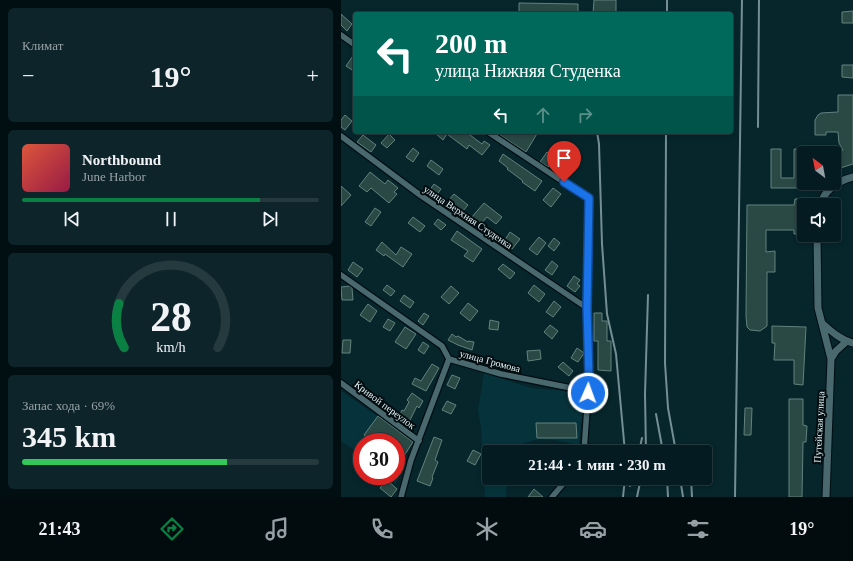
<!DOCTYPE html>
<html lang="ru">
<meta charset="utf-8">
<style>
:root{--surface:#041c21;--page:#0d252a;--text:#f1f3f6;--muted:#97a1a5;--line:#253a3f;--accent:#0b8043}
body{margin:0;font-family:"Times New Roman",serif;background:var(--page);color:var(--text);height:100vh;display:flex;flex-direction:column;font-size:15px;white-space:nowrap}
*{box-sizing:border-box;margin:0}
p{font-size:13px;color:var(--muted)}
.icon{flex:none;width:22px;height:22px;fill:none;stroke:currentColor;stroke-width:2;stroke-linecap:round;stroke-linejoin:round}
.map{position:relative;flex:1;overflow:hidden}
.panel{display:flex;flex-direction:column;gap:8px;padding:8px;background:#020f12;width:341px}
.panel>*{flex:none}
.top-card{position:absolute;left:12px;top:12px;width:380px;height:122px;border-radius:4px;box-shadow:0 2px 6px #0003,0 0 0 1px var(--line);background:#00695c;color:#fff;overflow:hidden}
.needle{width:26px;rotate:328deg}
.controls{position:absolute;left:456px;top:146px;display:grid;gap:8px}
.controls a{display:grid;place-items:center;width:44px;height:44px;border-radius:4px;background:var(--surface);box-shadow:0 2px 6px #0003,0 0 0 1px var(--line);font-size:20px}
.speed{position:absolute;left:12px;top:433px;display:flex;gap:8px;font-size:20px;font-weight:700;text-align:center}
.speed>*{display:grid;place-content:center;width:52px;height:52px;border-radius:50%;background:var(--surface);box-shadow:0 2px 6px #0003,0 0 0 1px var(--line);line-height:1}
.speed .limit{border:6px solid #d22;background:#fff;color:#111}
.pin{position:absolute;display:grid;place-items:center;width:34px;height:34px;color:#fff;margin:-41px -17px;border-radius:50% 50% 50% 0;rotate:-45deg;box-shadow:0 0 4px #0007}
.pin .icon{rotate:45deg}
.me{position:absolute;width:44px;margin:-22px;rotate:2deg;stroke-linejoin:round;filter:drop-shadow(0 0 3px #0008)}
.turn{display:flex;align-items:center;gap:14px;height:84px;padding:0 16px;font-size:18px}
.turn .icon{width:52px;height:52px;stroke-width:2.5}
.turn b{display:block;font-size:28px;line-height:34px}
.lanes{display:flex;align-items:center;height:38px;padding:0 16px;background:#0003;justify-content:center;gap:20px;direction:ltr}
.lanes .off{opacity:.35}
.big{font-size:30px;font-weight:800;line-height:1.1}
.panel .widget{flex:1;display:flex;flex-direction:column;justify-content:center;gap:6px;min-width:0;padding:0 14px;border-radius:6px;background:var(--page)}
.panel .dial{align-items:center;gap:0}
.dial svg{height:104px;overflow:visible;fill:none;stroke:var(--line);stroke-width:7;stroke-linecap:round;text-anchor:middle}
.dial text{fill:var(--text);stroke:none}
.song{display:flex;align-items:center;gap:12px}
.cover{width:48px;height:48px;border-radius:6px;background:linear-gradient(135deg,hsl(10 70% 55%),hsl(340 70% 35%))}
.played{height:4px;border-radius:2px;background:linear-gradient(90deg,var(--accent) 80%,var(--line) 80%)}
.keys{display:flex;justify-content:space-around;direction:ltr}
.heat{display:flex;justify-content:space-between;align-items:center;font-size:22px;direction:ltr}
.charge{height:6px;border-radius:3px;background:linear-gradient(90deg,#34c759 69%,var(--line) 0)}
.trip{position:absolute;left:141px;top:445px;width:230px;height:40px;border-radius:4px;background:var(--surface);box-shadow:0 2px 6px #0003,0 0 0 1px var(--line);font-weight:800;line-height:40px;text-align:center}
.tab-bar{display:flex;height:64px;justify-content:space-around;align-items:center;background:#020b0d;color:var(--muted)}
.tab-bar .icon{width:28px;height:28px}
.tab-bar .active{color:var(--accent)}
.tab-bar b{font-size:18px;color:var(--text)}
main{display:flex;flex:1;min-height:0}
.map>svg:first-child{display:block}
</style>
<main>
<section class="panel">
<div class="widget"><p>Климат</p>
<div class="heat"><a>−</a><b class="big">19°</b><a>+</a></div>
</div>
<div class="widget">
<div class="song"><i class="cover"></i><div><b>Northbound</b><p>June Harbor</p></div></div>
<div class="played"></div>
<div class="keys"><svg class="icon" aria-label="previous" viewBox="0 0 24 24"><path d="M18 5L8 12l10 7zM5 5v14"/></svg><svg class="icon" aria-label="pause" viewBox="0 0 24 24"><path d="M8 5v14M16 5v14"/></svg><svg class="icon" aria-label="next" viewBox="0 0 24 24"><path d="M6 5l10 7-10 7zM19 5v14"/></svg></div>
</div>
<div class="widget dial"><svg viewBox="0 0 100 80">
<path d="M14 69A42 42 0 1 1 86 69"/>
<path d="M14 69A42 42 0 0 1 10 35" stroke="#0b8043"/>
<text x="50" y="56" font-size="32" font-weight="700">28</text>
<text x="50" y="72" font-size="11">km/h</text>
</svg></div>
<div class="widget"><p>Запас хода · 69%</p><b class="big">345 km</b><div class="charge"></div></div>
</section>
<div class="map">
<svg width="512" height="497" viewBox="0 0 512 497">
<rect width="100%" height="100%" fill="#06262c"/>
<path fill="#06333b" d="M 143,373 L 190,388 L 224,391 L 233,393 L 239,400 L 242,409 L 238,445 L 214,440 L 197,439 L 181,444 L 172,452 L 148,452 L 148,478 L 166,478 L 165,497 L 144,497 L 140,428 L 137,410 Z
M 0,391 L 73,441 L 62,458 L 64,462 L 55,484 L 47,476 L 55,476 L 55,442 L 21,442 L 21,455 L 0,441 Z"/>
<path fill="#2a4945" stroke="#62827e" d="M 253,0 L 275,0 L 275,14 L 252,14 Z
M 178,3 L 237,4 L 237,14 L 178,14 Z
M 512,11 L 512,23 L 501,23 L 501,12 Z
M 0,14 L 11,24 L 6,31 L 0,25 Z
M 14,53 L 14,66 L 11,70 L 5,66 Z
M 501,65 L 512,65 L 512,78 L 501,77 Z
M 497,95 L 512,95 L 512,164 L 493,170 L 493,153 L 502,150 L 498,143 L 497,132 L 485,132 L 485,135 L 474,135 L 474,120 L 477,115 L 480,113 L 497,112 Z
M 4,115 L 11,121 L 4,130 L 0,127 L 0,120 Z
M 93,132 L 125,132 L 141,144 L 143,141 L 149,145 L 141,155 L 128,145 L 126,149 L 106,134 L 102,140 Z
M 161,132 L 184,132 L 188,134 L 189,132 L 197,132 L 185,152 L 159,135 Z
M 48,134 L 54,140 L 46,148 L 40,143 Z
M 22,135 L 35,145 L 30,152 L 16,142 Z
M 72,148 L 78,153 L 72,162 L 65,157 Z
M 430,149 L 440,149 L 440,178 L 453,178 L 453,149 L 463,149 L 463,188 L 430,188 Z
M 206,152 L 214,158 L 207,167 L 199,162 Z
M 162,154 L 201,181 L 194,191 L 181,182 L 182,181 L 166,169 L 167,168 L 158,161 Z
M 90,160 L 102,169 L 98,175 L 86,166 Z
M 29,172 L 44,184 L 47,180 L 57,188 L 53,192 L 56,194 L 48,203 L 30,188 L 26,192 L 18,186 Z
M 93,184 L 100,189 L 95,196 L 88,191 Z
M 0,186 L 10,195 L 0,206 Z
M 212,188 L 220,194 L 210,207 L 202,200 Z
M 113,194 L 127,205 L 121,212 L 107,201 Z
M 454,199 L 463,199 L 463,234 L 453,234 L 453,230 L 425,230 L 425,252 L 434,251 L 434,272 L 426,272 L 426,326 L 419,331 L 409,330 L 406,327 L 405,316 L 406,205 L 453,205 Z
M 143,203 L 161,217 L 155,224 L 146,217 L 139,225 L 130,218 Z
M 34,208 L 40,212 L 30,226 L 24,222 Z
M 72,217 L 84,226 L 79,232 L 67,223 Z
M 97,219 L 105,225 L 100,230 L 93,224 Z
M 116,231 L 141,249 L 132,262 L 123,256 L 127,251 L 110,240 Z
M 169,232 L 179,239 L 171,249 L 162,243 Z
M 198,237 L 205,243 L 196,255 L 188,249 Z
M 213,238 L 219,243 L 213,251 L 207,246 Z
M 41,242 L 55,255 L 60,247 L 71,254 L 62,267 L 44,254 L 43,256 L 35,250 Z
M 211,261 L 217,266 L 211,275 L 204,270 Z
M 12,262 L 22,269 L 16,277 L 7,270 Z
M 162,264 L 174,273 L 169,279 L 157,269 Z
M 233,276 L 239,280 L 236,284 L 239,286 L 234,292 L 226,286 Z
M 46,285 L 54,291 L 50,296 L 42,290 Z
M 193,285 L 204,294 L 198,302 L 187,293 Z
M 9,286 L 11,288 L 12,300 L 1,300 L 0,287 Z
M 110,286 L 118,293 L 108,304 L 100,297 Z
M 63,295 L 73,302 L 69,308 L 59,301 Z
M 213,301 L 220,307 L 212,317 L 205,312 Z
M 127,303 L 137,311 L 129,321 L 119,313 Z
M 27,304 L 36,311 L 29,322 L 19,315 Z
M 83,313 L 88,316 L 82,325 L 77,321 Z
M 253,313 L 261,313 L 261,321 L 266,321 L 266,341 L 270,341 L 270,371 L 257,370 L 257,341 L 253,341 Z
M 47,319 L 54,323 L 49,331 L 42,327 Z
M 149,320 L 158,322 L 157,330 L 148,329 Z
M 209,325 L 217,331 L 211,339 L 203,332 Z
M 431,326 L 465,327 L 462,385 L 453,384 L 453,360 L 433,360 L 434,343 L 431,343 Z
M 64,327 L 75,334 L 65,349 L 54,342 Z
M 111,334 L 115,337 L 117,336 L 127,342 L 127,341 L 133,342 L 131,350 L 117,345 L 107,340 Z
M 2,340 L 10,340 L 9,353 L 1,353 Z
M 82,342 L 88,346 L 83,354 L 77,350 Z
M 236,348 L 243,353 L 237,362 L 230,358 Z
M 199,350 L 200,359 L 187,361 L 186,351 Z
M 222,362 L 232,371 L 228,376 L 217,367 Z
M 91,364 L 98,368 L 85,391 L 71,384 L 74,378 L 80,381 Z
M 111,375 L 119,378 L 114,389 L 106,385 Z
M 71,393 L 82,401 L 78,408 L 76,406 L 68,422 L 58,416 L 61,410 L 63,411 L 68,402 L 66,400 Z
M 448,399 L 462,399 L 462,425 L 466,426 L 465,442 L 462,442 L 461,497 L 448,497 Z
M 106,401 L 115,405 L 110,414 L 101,410 Z
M 404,408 L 411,408 L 410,435 L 403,435 Z
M 37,416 L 72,442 L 59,462 L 55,459 L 55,442 L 32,442 L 23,435 Z
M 195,423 L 235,423 L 236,438 L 196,438 Z
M 93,437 L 101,440 L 94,460 L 97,462 L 91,477 L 92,478 L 89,486 L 76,481 Z
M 132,450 L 140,454 L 134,465 L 126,461 Z
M 46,480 L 56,489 L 50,497 L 39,488 Z
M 193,489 L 202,497 L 187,497 Z"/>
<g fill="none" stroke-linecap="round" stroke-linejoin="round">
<g stroke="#000e13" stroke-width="8">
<path id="minor" d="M 0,35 L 14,45
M 147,132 L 248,199 L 246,308 L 248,379 L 243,452
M 0,136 L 79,195 L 246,308
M 0,275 L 101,346 L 108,359 L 160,374 L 230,388 L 248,379
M 0,383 L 78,441
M 60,497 L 70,460 L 108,359
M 211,497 L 227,478"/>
</g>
<g stroke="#000e13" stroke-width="9">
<path id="tertiary" d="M 479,205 C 484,189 497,181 512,177
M 476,235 L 477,308 L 490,359 L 485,497
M 482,324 C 491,332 500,340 512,343
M 490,359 L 495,351 L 506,341"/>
</g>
<use href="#minor" stroke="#49696f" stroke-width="5.5"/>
<use href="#tertiary" stroke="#49696f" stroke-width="7"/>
<path stroke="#758e93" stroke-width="2" d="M 326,14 L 326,0
M 417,127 L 418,0
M 256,132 L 258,144 L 261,244 L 266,314 L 275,354 L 284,452
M 325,132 L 324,363 L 327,408 L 335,452
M 315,414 L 322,452
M 298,452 L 301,438
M 305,452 L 304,394 L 307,295
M 326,478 L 327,497
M 339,478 L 342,497
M 350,478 L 351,497
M 289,486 L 291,478
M 282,497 L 284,478
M 296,497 L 300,478
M 394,497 L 401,0"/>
</g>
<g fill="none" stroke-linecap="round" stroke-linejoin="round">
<g stroke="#114b97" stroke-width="10">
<path id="route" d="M 223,182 L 248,198 L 246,308 L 248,379 L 247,393"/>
</g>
<use href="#route" stroke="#1a73e8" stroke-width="7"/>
</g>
<g text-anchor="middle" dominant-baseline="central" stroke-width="4" stroke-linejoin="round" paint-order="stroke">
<g font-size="10" fill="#e3f4f8" stroke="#030d10">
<text transform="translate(127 217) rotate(34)">улица Верхняя Cтуденка</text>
<text transform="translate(149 361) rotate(15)">улица Громова</text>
<text transform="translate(44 405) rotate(37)">Кривой переулок</text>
<text transform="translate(478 427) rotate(-87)">Путейская улица</text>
</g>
</g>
</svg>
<div class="controls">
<a><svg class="needle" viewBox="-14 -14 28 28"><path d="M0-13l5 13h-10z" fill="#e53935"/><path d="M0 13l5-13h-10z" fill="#97a1a5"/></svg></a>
<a><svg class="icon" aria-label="sound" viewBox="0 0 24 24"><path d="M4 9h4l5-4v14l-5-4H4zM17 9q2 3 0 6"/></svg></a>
</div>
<div class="speed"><div class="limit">30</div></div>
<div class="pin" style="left:223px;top:182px;background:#d93025"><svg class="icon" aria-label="arrive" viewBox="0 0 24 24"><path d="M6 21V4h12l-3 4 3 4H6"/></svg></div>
<svg class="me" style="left:247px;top:393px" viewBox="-20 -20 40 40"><circle r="17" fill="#1a73e8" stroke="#fff" stroke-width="3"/><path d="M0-11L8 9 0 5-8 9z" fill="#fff"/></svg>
<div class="trip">21:44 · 1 мин · 230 m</div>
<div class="top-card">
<div class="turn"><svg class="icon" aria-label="left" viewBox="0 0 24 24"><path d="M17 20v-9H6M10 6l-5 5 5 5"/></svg><div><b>200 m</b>улица Нижняя Cтуденкa</div></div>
<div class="lanes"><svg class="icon" aria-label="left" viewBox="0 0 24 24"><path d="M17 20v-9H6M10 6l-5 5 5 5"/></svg><svg class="icon off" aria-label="ahead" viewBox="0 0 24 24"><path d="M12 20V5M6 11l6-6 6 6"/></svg><svg class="icon off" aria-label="right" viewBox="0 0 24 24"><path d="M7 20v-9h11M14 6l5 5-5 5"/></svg></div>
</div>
</div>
</main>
<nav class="tab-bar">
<b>21:43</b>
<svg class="icon active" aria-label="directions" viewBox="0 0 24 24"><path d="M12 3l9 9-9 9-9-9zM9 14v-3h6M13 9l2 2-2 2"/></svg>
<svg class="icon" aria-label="music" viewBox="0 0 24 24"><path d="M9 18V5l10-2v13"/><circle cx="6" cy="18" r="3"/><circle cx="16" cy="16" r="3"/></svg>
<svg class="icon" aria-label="phone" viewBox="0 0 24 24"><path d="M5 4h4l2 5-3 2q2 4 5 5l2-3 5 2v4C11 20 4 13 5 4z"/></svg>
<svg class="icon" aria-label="climate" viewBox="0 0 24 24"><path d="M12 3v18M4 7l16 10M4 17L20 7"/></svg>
<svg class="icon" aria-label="car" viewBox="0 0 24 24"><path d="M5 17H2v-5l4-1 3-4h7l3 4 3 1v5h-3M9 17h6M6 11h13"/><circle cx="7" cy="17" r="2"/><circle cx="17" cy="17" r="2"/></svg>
<svg class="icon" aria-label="filters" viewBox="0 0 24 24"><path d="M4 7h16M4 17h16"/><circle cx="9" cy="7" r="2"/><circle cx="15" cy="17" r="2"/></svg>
<b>19°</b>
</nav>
